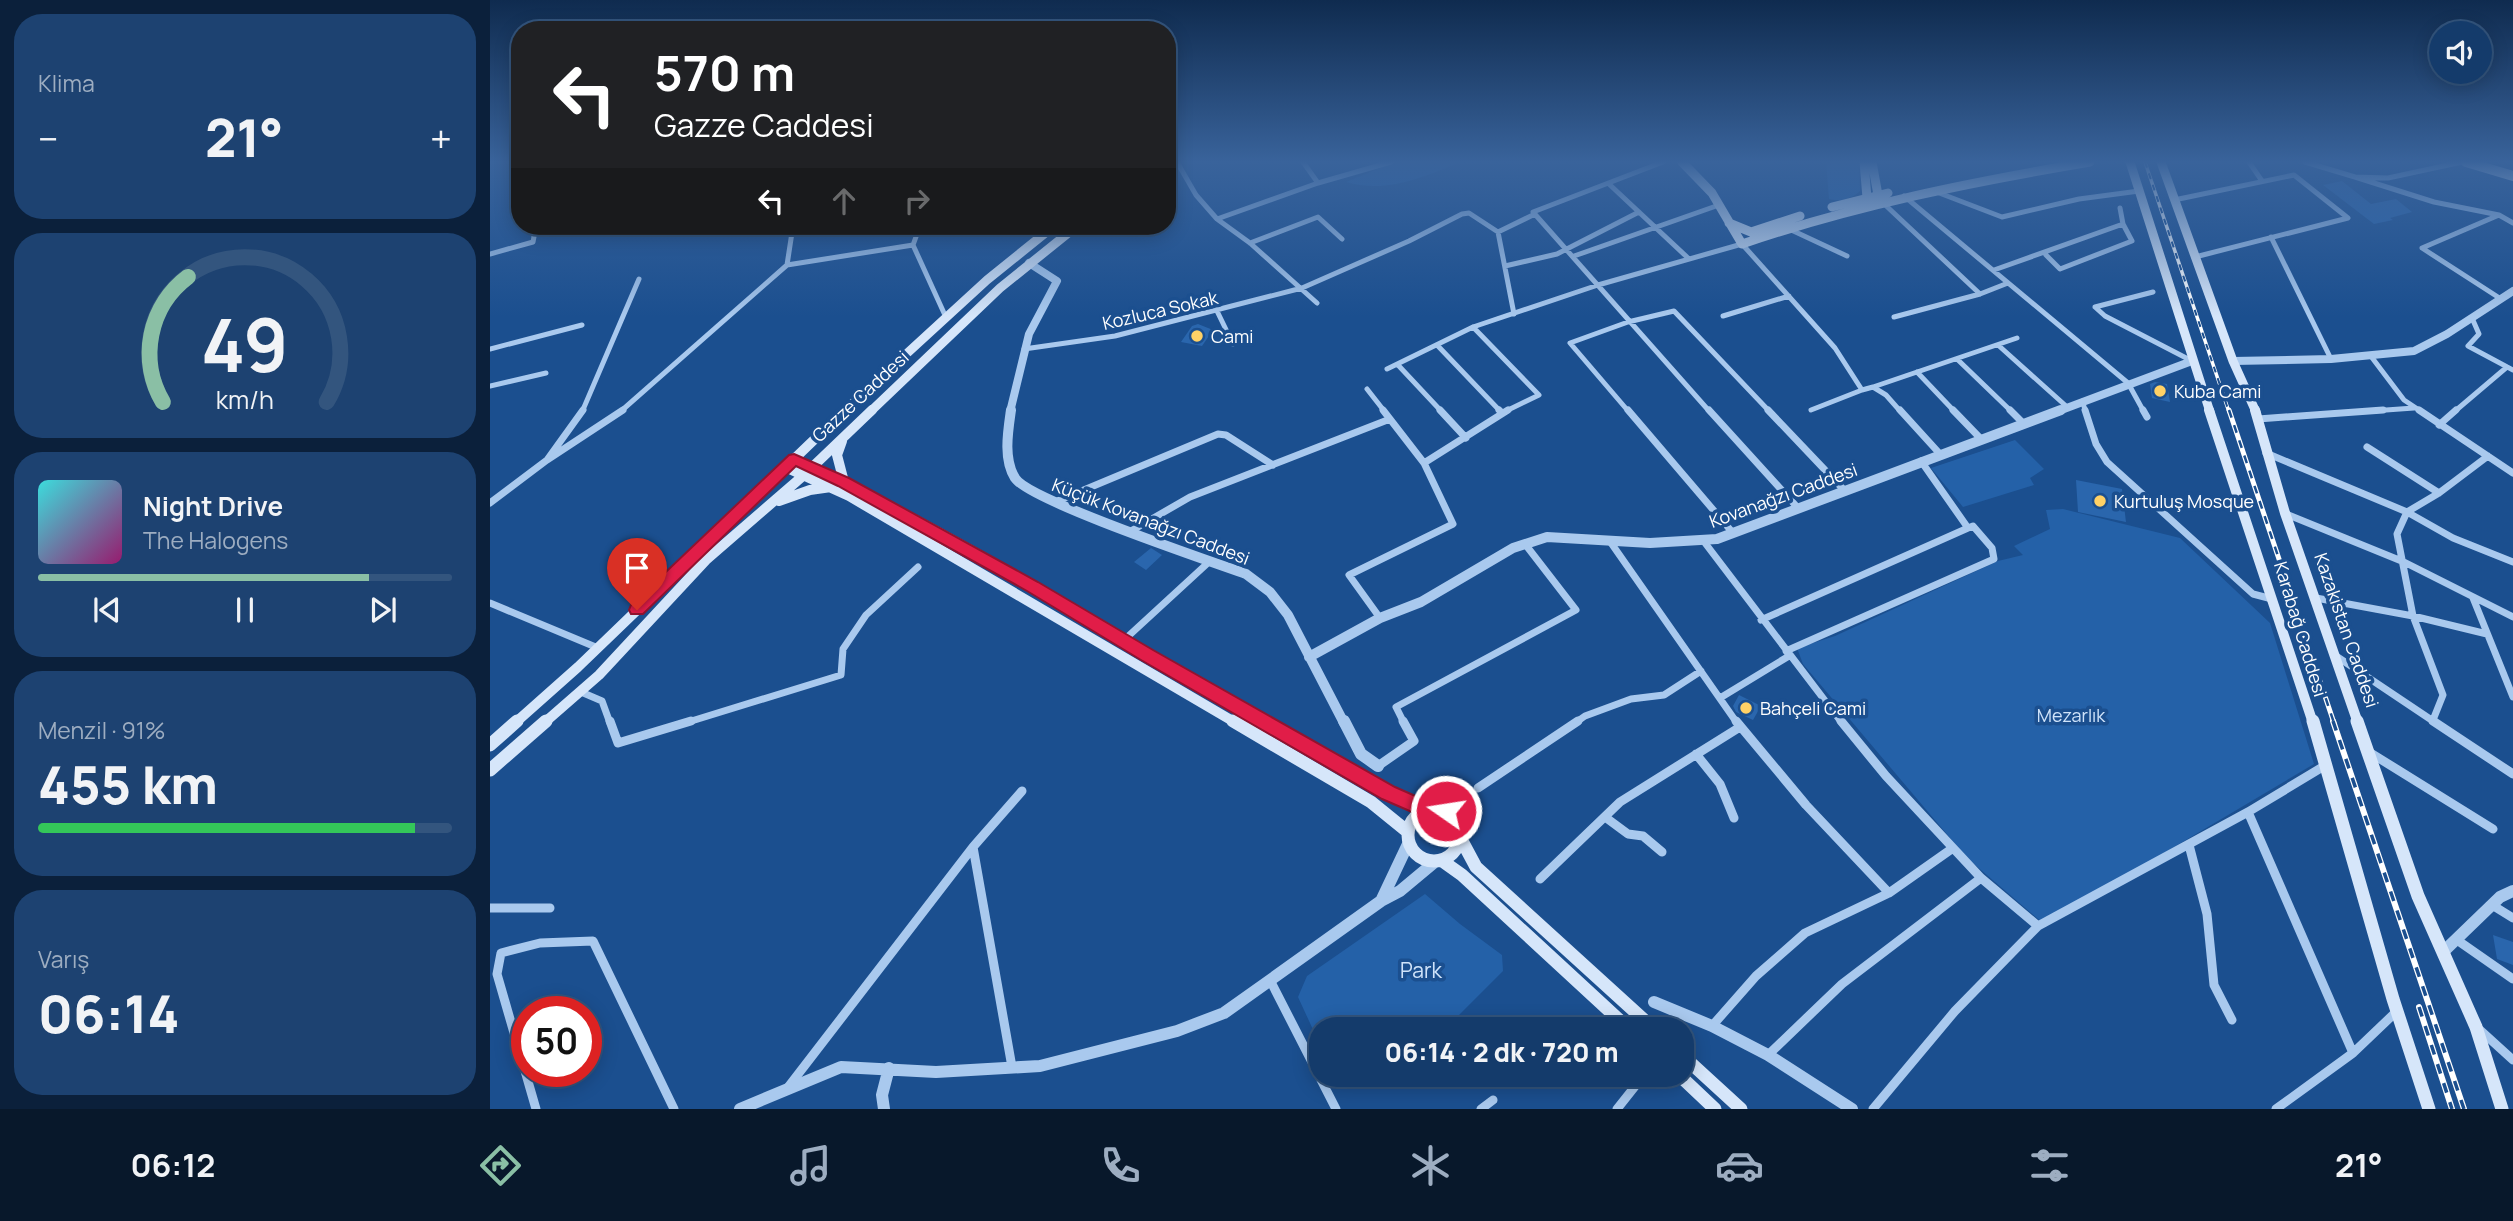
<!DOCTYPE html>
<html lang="tr">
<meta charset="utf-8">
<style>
:root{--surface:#143b6b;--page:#1d4271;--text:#f1f3f6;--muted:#9dadc1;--line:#33557e;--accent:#8abfa5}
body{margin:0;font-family:Manrope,sans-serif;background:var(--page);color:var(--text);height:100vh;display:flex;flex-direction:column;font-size:26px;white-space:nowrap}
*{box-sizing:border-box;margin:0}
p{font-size:23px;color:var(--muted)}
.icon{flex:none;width:38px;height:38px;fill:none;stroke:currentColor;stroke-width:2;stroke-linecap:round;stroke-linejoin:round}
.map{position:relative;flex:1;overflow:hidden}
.sheet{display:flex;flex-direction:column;gap:14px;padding:14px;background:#0b203b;width:490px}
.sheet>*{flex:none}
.banner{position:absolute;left:21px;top:21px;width:665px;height:214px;border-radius:28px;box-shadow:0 4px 18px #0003,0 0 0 2px var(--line);background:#202124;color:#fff;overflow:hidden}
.fabs{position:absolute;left:1939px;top:21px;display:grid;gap:14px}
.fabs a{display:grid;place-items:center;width:63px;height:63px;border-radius:50%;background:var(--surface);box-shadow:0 4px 18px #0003,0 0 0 2px var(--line);font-size:35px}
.speed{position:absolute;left:21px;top:996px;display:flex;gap:14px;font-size:35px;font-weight:700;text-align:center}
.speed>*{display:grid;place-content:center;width:91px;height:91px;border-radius:50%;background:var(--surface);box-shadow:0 4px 18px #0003,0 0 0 2px var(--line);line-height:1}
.speed .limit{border:10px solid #d22;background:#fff;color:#111}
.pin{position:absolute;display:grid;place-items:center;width:60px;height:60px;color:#fff;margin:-72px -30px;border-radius:50% 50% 50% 0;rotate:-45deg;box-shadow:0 0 7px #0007}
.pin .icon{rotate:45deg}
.me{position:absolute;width:77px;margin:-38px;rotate:283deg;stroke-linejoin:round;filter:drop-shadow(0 0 5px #0008)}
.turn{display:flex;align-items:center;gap:24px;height:147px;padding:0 28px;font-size:32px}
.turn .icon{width:91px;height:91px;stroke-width:2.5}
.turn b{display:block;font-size:49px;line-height:60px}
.lanes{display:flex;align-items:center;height:66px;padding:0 28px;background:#0003;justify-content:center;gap:35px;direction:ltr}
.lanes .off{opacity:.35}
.big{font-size:52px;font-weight:800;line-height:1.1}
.sheet .widget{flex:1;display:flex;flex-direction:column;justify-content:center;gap:10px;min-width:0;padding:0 24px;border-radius:28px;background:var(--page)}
.sheet .dial{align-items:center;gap:0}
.dial svg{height:182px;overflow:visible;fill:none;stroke:var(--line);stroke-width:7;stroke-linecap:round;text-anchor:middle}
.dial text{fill:var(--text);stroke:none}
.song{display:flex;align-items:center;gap:21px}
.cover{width:84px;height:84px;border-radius:10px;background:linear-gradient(135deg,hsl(180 70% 55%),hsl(320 70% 35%))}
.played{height:7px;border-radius:4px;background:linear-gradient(90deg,var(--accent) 80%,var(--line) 80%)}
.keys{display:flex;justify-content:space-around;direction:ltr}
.heat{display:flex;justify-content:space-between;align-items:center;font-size:38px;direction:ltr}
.charge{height:10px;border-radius:5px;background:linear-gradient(90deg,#34c759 91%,var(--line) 0)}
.trip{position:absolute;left:819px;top:1017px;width:385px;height:70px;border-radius:28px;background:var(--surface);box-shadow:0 4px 18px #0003,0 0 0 2px var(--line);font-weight:800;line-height:70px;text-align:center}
.tabs{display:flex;height:112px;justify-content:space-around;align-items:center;background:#08182b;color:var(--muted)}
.tabs .icon{width:49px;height:49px}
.tabs .current{color:var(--accent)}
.tabs b{font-size:32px;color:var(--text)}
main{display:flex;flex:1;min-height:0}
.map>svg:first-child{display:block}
</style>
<main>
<section class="sheet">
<div class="widget"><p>Klima</p>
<div class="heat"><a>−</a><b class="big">21°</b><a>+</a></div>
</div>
<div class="widget dial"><svg viewBox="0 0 100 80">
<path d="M14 69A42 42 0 1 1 86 69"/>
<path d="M14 69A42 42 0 0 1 25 14" stroke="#8abfa5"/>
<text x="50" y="56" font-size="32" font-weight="700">49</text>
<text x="50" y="72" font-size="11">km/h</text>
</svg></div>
<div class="widget">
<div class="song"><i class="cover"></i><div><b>Night Drive</b><p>The Halogens</p></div></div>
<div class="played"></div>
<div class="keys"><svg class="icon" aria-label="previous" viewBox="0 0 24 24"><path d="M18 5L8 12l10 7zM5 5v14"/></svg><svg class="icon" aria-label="pause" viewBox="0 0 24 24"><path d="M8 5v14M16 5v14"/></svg><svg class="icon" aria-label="next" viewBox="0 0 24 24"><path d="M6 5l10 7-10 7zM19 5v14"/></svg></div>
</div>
<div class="widget"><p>Menzil · 91%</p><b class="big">455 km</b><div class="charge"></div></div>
<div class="widget"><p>Varış</p><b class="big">06:14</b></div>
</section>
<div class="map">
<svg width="2023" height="1109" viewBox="0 0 2023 1109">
<rect width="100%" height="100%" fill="#1b4f8f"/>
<path fill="#2461a8" d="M 905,162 L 970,162 C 935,177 895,194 856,182 Z
M 1336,162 L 1369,162 L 1370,191 C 1362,199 1349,202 1339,199 Z
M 1525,440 L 1554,469 L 1540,478 L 1544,485 L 1473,507 L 1441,468 Z
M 1573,509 L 1690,538 L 1780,623 L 1824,764 L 1554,924 L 1477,858 L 1313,664 L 1307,648 L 1345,636 L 1508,561 L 1533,555 L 1524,546 L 1560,529 L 1556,510 Z
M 935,894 L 970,924 L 1012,955 L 1013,971 L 955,1029 L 831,1029 L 831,1047 L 808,997 L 817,976 Z"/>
<path fill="#2a66ad" d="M 1852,181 L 1881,204 L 1906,199 L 1922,212 L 1900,218 L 1903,220 L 1884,224 L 1833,185 Z
M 708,324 L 723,330 L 712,346 L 691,342 L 702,326 Z
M 1665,382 L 1677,384 L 1680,402 L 1662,398 L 1660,384 Z
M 1586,480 L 1632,489 L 1636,522 L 1588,512 Z
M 661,548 L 672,555 L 656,570 L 644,562 Z
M 1249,695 L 1271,706 L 1263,720 L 1246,712 L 1243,706 Z
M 2003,935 L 2023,942 L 2023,965 L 2007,959 Z"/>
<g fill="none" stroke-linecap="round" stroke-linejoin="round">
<path stroke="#a9c9ee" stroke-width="5" d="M 687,162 L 706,195 L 727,219 L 760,243 L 827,303
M 813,162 L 828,183
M 1173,162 L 1043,212 L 1220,412
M 1759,162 L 1772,181
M 1815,162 L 1865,177 L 1898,178 L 1972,162
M 1865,177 L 1944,202 L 2009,215 L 2023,223
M 1119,184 L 1198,258
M 1444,191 L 1512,217 L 1589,199 L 1649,191
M 1414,196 L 1638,383 L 1654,412
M 1684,200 L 1804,175 L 1858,218 L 1705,257
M 1391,201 L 1490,294
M 2009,215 L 1932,248 L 2011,299
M 727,219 L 828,183 L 901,162
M 430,226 L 423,245 L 454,313 L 459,316
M 1297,228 L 1357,256
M 1008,232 L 1024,314
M 1781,237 L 1841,359
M 760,243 L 828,217 L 852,239
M 0,254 L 43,242 L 46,226
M 1556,255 L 1570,269 L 1642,241 L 1633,224 L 1630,208
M 1084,256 L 1229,205
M 297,265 L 303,226
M 1015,266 L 1067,254 L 1149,212
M 1504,270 L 1633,224
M 1663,292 L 1605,307 L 1615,316 L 1702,361
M 727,311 L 743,344
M 1233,316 L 1299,296
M 1404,317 L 1490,294 L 1518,283
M 1982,318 L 1989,334 L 1978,346 L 2023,370
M 983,327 L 1049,395 L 1014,412
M 947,345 L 1011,412
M 1508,345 L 1576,406
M 0,349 L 92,325
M 534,349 L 625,336 L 812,288 L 919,241 L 972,214 L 979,213 L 1008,232 L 1045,214
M 1880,355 L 1914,400 L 1932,412
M 1467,359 L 1522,412
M 908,365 L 952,412
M 897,369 L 983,327 L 1108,285 L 1252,244 L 1345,348 L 1372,390 L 1383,387 L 1396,395 L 1411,412
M 1427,372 L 1465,412
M 0,386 L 56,373
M 1383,387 L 1527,338
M 877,389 L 895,412
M 1592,401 L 1596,412
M 1321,410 L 1372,390
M 92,412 L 149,279
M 130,412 L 297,265 L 423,245
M 1139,412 L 1080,343 L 1138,322 L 1184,311 L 1280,412
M 1868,412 L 1924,408
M 1964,412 L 2017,367"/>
<path stroke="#a9c9ee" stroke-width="7" d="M 893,410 L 934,463
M 950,410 L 976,438
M 1009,410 L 1012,413
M 1138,410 L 1243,533
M 1219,410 L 1308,508
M 1278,410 L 1354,490
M 1410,410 L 1450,454
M 1463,410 L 1491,439
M 1520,410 L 1533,423
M 1595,410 L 1606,444 L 1617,462 L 1763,594 L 1782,599
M 1653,410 L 1657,417
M 1929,410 L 2023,473
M 1768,419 L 1893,410
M 1949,425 L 1966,410
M 1877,447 L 1949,493
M 1776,453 L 1917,512 L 1963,538 L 2023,562
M 57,460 L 133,410
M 565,502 L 728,434 L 736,435 L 783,465
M 0,503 L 57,460 L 93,410
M 1796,514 L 1914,562 L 2023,617
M 641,531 L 700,497 L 900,419
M 1212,539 L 1352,723
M 1119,540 L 1247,723
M 1826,598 L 1923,616 L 1997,634
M 1983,598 L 2023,697
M 0,603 L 108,648
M 890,618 L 859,575 L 963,524 L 934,463 L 1018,410
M 1271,620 L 1478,528 L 1431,461
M 633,641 L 720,561
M 1296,651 L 1504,559 L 1502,548 L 1483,526 L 1478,528
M 1846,656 L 1946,723
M 91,692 L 112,701 L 120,723
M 1230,698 L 1299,656
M 1943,720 L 1953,695 L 1923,616 L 1907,534 L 1917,512 L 1949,493 L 1998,456
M 195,723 L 351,675 L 353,649 L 376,615 L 428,567
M 914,723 L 906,707 L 1086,610 L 1035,544
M 1085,723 L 1095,716 L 1141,699 L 1174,695 L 1211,671"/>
<path stroke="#a9c9ee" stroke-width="9" d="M 120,721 L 128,743 L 201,721
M 1246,721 L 1316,805 L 1399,893
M 1351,721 L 1396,776 L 1491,878 L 1548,926
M 1943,721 L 2023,774
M 1879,752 L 2003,829
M 1206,754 L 1230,784 L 1244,818
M 888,766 L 924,741 L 913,721
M 988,788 L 1088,721
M 1758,812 L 1863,1053
M 1115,817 L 1138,834 L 1153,836 L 1172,852
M 1699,845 L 1717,914 L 1724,985 L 1742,1020
M 483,847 L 522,1067
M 1050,879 L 1130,802 L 1250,727
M 2002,905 L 2023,918
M 0,908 L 60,908
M 1967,940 L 2023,979
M 781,982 L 846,1109
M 1222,1026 L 1266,976 L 1315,933 L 1399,893 L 1463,848
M 1990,1030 L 2023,1060
M 1278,1055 L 1352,984 L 1491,878
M 299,1086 L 483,847 L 532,791
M 46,1109 L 7,974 L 11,953 L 50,943 L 103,941 L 184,1109
M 991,1109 L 1003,1100
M 1127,1109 L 1154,1075
M 1383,1109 L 1465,1011 L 1548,926 L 1758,812 L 1836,765
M 1786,1109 L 1863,1053 L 1907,1011"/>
<path stroke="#a9c9ee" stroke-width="8" d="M 1743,361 L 1841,359 L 1924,351 L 1957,334 L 2023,291
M 520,412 L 539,334 L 567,281 L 539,263
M 1566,412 L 1702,361"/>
<path stroke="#a9c9ee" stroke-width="10" d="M 521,410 C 518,431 513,459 525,478 C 538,500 720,561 756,574 L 780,592 L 798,615 L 854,723
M 819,657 L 890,618 L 931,602 L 1023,548 L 1057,537 L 1160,543 L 1227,539 L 1571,410"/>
<path stroke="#a9c9ee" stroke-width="12" d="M 854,721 L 871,754 L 888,766
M 891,901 L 918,844
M 1953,952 L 2010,897 L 2023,891
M 1164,1002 L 1222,1026 L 1278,1055 L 1362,1109
M 250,1109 L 351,1067 L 446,1072 L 550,1066 L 687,1031 L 734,1013 L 891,901 L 910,891 L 946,861
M 394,1109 L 392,1095 L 399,1068"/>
<path stroke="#d6e6fa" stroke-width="9" d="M 1192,162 L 1222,193 L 1252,244 C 1366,205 1482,182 1600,162
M 1374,162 L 1377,198
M 1382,162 L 1388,195
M 1640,162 L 1720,412
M 1671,162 L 1743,361 L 1766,412
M 677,166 L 684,162
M 1342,207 L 1398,193
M 1239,223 L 1261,232 L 1310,216
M 353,412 L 497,280 L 564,226
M 380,412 L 510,288 L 587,226"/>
<path stroke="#d6e6fa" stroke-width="10" d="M 1719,410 L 1823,723
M 1765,410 L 1795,513 L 1868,723
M 352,441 L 347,455 L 354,482
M 304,459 C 467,534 619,633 775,723
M 295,467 L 359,496 L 746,723
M 289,501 L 320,490 L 341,487
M 25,723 L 88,667 L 355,410
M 54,723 L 109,675 L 216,560 L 314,475 L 382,410"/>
<path stroke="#d6e6fa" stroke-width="13" d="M 743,721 L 881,802 L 918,832
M 772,721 L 898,793 L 938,810
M 1823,721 L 1903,999 L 1939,1109
M 1867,721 L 1928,896 L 1986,1027 L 2012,1109
M 0,745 L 27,721
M 0,770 L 56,721
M918 835a26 26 0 1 1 52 0a26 26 0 1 1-52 0Z
M 971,839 L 986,867 L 1164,1029
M 951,860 L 972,875 L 1139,1029
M 1192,1055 L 1251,1109
M 1188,1074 L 1225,1109"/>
<path stroke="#f0f6ff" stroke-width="10" d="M 1976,162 L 2023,176"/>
<g stroke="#fff" stroke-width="3.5">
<path id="rail-far2" d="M 1655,162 L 1739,412"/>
</g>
<g stroke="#fff" stroke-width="5">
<path id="rail-far1" d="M 1739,410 L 1844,723"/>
</g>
<g stroke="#fff" stroke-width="6">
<path id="rail" d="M 1843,721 L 1974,1109
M 1929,1007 L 1962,1109"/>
</g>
<use href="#rail-far2" stroke="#1b4f8f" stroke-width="2" stroke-dasharray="6" stroke-linecap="butt"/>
<use href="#rail-far1" stroke="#1b4f8f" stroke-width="2.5" stroke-dasharray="8" stroke-linecap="butt"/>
<use href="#rail" stroke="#1b4f8f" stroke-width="3.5" stroke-dasharray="10" stroke-linecap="butt"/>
</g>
<linearGradient id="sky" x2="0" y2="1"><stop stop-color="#0f2b4f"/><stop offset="0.51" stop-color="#39639b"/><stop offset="1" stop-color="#39639b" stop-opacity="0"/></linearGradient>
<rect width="2023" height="317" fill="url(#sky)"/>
<path fill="#e11d48" stroke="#92132f" stroke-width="2" d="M 304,454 L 359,478 L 548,582 L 663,650 L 905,787 L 939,802 L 963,805 L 965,811 L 963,818 L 956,820 L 938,819 L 892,799 L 651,660 L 537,591 L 348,486 L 306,466 L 153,614 L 141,614 L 139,610 L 141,605 L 299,455 Z"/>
<g fill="#ffd166" stroke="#1b4f8f" stroke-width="2.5">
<circle cx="707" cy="336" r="7"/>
<circle cx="1670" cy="391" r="7"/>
<circle cx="1610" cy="501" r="7"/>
<circle cx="1256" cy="708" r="7"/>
</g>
<g text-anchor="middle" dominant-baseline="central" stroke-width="7" stroke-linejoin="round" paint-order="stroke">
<g font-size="18" fill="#fff" stroke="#1b4f8f">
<text transform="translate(670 310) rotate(-13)">Kozluca Sokak</text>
<text transform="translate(370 396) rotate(-43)">Gazze Caddesi</text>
<text transform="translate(1293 495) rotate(-20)">Kovanağzı Caddesi</text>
<text transform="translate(661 521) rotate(21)">Küçük Kovanağzı Caddesi</text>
<text transform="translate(1811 629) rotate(73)">Karabağ Caddesi</text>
<text transform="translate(1857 630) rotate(71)">Kazakistan Caddesi</text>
</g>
<g font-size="18" fill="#fff" stroke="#1b4f8f" text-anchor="start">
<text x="721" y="336">Cami</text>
<text x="1684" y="391">Kuba Cami</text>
<text x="1624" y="501">Kurtuluş Mosque</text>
<text x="1270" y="708">Bahçeli Cami</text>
</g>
<g font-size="18" fill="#cfe3fa" stroke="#1b4f8f">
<text x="1581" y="715">Mezarlık</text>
</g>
<g font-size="21" fill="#cfe3fa" stroke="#1b4f8f">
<text x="931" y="970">Park</text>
</g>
</g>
</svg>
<div class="fabs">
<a><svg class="icon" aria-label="sound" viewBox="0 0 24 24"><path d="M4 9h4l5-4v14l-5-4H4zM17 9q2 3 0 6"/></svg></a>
</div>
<div class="speed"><div class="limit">50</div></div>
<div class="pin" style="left:147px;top:610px;background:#d93025"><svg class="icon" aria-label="arrive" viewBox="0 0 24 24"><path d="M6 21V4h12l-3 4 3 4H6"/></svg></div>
<svg class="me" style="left:956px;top:811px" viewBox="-20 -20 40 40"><circle r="17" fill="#e11d48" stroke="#fff" stroke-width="3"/><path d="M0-11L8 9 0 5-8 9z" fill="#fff"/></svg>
<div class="trip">06:14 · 2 dk · 720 m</div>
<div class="banner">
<div class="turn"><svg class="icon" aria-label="left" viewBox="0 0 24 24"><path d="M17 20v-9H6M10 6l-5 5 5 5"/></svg><div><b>570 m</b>Gazze Caddesi</div></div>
<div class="lanes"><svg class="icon" aria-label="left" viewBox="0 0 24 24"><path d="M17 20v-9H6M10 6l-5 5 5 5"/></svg><svg class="icon off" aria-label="ahead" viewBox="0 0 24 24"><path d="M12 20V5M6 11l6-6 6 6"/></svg><svg class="icon off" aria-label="right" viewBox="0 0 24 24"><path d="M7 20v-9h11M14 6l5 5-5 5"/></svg></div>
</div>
</div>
</main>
<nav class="tabs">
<b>06:12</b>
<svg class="icon current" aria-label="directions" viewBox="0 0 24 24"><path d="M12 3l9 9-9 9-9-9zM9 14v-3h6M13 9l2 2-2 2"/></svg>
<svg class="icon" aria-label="music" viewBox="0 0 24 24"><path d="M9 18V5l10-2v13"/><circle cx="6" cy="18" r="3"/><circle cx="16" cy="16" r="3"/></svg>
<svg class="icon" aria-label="phone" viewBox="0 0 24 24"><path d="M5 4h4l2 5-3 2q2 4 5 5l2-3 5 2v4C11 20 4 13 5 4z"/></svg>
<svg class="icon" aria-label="climate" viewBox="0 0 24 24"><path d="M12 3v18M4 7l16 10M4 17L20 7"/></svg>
<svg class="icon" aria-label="car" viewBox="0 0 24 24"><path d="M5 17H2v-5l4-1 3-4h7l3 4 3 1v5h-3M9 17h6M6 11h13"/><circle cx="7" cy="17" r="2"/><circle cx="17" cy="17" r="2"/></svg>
<svg class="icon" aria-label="filters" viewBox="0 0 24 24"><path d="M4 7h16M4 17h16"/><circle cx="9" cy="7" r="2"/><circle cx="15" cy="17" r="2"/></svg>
<b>21°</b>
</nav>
